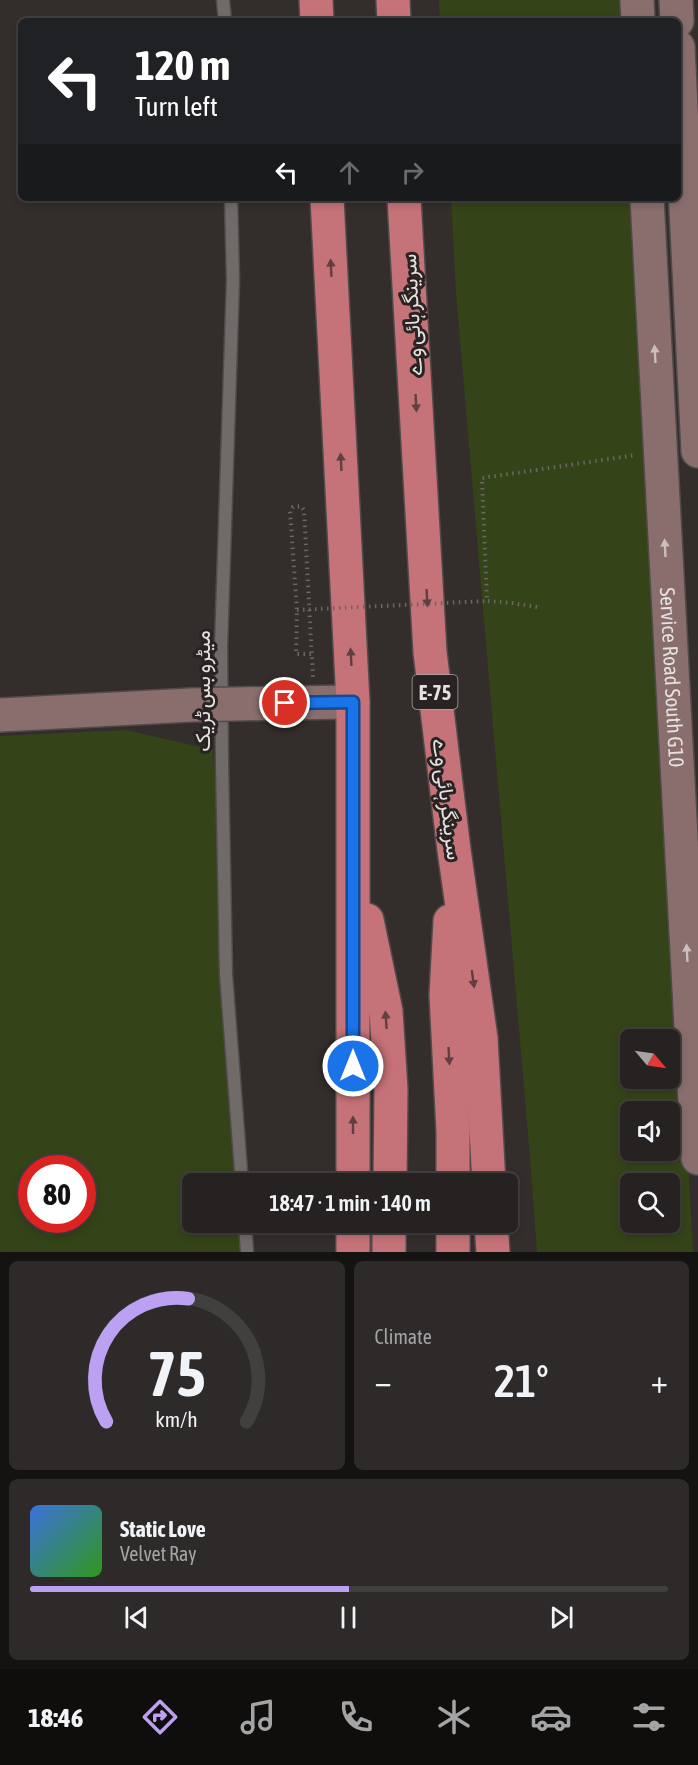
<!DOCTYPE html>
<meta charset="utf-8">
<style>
:root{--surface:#262221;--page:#2e2a2a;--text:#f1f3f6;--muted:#a4a4a5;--line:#423f3f;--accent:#bca0f2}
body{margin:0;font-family:"Asap Condensed",Vazirmatn,sans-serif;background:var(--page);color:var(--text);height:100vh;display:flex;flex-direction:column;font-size:22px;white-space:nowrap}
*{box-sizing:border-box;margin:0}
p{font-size:20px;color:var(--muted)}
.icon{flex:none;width:33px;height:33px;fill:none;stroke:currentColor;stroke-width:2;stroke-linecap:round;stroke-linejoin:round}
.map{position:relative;height:1252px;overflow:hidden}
.side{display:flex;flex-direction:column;gap:9px;padding:9px;background:#151312;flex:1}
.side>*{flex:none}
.top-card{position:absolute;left:18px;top:18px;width:663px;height:183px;border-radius:9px;box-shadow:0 3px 9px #0003,0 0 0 2px var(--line);background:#202124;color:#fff;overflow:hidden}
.needle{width:39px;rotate:119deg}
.fabs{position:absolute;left:620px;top:1029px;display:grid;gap:12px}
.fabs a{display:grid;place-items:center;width:60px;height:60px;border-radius:9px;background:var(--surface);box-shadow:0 3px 9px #0003,0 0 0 2px var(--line);font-size:30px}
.speed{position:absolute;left:18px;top:1155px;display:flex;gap:12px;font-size:30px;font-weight:700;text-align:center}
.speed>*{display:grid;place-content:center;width:78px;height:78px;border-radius:50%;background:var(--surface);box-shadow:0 3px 9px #0003,0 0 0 2px var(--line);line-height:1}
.speed .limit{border:9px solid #d22;background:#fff;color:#111}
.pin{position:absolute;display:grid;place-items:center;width:51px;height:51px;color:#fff;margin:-26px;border:3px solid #fff;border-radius:50%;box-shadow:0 2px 6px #0007}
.me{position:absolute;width:66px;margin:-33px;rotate:0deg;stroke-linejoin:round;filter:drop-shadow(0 0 4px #0008)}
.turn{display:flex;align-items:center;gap:21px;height:126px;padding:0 18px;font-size:27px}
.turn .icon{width:78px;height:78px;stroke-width:2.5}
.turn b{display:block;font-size:42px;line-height:51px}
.lanes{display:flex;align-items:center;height:57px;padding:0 18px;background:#0003;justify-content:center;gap:30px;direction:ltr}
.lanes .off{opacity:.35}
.big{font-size:45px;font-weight:600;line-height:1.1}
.side .widget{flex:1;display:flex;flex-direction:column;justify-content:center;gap:9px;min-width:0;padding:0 21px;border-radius:9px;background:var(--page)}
.side .dial{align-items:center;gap:0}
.dial svg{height:156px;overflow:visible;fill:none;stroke:var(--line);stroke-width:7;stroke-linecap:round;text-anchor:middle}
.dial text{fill:var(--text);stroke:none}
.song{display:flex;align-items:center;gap:18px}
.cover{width:72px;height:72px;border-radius:9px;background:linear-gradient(135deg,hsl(220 70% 55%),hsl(110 70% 35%))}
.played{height:6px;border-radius:3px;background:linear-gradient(90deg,var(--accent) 50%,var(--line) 50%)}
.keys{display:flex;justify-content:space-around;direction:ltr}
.heat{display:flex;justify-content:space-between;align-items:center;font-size:33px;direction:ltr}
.side .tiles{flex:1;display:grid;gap:9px;grid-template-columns:1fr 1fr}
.widget:last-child{grid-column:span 2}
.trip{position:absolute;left:182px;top:1173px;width:336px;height:60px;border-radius:9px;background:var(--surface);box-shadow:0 3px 9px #0003,0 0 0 2px var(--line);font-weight:600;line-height:60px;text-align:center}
.tabs{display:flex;height:96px;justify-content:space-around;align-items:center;background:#0f0e0d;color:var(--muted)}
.tabs .icon{width:42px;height:42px}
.tabs .on{color:var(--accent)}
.tabs b{font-size:27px;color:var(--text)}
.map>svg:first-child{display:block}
</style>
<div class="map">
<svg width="698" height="1252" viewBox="0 0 698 1252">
<rect width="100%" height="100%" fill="#332e2c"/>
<path fill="#344318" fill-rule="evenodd" d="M 439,0 L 623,0 L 624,21 L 440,21 Z
M 451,198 L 634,198 L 693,1252 L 537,1252 L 530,1158 L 456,293 ZM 630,1040 L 669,1040 L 669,1078 L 630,1078 ZM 630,1112 L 669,1112 L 669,1150 L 630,1150 ZM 630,1184 L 669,1184 L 669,1222 L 630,1222 Z
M 126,730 L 213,750 L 241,1183 L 192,1184 L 192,1222 L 244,1223 L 246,1252 L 0,1252 L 0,736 ZM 32,1168 L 82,1168 L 82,1220 L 32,1220 Z"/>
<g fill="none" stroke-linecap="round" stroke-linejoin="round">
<g stroke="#504b4a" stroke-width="15">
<path id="lane" d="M 223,0 L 225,21
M 231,198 L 233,280 L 221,647 L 222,762 L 226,975 L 242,1184
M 245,1222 L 247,1252"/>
</g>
<g stroke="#504b4a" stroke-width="36">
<g id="secondary">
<path d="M 637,0 L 638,21"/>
<path d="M 676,0 L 677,21"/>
<path d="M 678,47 L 698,451"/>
<path id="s1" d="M 647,198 L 698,1158"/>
<path d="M 285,703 L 353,702"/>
<path d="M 0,715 L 191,705"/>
</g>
</g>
<g stroke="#504b4a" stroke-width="36">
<path id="highway" d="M 316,0 L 317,21
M 393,0 L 394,21
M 327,198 L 353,702 L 353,1184
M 404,198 L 430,652 L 454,850 L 481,1038 L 489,1184
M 367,920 L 386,1011 L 391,1089 L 390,1184
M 450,921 L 446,995 L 453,1132 L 453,1184
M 491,1222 L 493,1252
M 353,1252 L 353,1222
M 389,1252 L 389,1222
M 453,1252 L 453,1222"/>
</g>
<path stroke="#6b6765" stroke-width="4" stroke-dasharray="1.5 4.5" stroke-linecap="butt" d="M 537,607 L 512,603 L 487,601 L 482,478 L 636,455
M 311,654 L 296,654 L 297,610 L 290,511 L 293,507 L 301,506 L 304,510 L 313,677"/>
<use href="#lane" stroke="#706b68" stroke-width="12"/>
<use href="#secondary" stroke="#8a6d6d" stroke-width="33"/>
<use href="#highway" stroke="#c57278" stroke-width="33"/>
<g stroke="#504b4a" stroke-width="36" stroke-linecap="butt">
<path id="secondary-bridge" d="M 191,705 L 285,703"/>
</g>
<path stroke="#6b6765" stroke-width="4" stroke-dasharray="1.5 4.5" stroke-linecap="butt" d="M 297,610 L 487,601"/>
<use href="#secondary-bridge" stroke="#8a6d6d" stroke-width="33"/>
</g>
<defs><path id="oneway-solid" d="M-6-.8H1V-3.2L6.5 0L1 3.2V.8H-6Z" transform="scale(1.5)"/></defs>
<g fill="#603f41">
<use href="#oneway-solid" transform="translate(331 268) rotate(-93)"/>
<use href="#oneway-solid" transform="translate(416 403) rotate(87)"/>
<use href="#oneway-solid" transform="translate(341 462) rotate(-93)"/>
<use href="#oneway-solid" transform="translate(427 598) rotate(87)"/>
<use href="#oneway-solid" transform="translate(351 657) rotate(-93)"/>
<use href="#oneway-solid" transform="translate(473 979) rotate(82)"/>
<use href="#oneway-solid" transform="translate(386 1020) rotate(-94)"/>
<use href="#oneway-solid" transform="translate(449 1056) rotate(87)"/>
<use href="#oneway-solid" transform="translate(353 1125) rotate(-90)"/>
</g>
<g fill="#cabfbe">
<use href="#oneway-solid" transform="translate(655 354) rotate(-93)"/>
<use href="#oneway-solid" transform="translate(665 548) rotate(-93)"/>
<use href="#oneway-solid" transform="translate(687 953) rotate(-93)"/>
</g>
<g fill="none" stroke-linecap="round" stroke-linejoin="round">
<g stroke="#114b97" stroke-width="15">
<path id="route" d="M 285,703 L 353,702 L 353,1066"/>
</g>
<use href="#route" stroke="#1a73e8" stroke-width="10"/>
</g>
<g text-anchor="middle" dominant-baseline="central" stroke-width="6" stroke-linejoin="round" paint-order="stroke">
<rect fill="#292423" stroke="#ada9a7" stroke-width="1.5" x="412.5" y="675" width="45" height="34" rx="4.5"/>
<g font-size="20" font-weight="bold" fill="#e5e2e0">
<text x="435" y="692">E-75</text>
</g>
<g font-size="21" fill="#e5e2e0" stroke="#292423">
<text transform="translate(411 315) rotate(-93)">سرینگر ہائی وے</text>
<text stroke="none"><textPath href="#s1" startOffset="480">Service Road South G10</textPath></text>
<text transform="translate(202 691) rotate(-90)">میٹرو بس ٹریک</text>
<text transform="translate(448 799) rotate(83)">سرینگر ہائی وے</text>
</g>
</g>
</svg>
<div class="fabs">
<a><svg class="needle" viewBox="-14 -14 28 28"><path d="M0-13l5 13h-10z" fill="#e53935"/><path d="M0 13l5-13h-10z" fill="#a4a4a5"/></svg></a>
<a><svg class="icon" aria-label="sound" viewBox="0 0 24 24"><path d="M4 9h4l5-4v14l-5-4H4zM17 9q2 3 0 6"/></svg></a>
<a><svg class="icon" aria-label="search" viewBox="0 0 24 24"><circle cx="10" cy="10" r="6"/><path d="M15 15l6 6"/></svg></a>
</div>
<div class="speed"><div class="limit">80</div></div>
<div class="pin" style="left:285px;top:703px;background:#d93025"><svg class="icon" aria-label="arrive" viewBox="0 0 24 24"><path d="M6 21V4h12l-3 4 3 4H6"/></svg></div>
<svg class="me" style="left:353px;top:1066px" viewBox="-20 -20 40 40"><circle r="17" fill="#1a73e8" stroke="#fff" stroke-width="3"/><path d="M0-11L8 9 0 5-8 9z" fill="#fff"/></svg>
<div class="trip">18:47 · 1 min · 140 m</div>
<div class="top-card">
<div class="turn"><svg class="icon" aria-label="left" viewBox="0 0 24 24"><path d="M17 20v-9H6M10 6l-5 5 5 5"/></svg><div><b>120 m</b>Turn left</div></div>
<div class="lanes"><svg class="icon" aria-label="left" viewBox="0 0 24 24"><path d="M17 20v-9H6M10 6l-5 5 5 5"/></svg><svg class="icon off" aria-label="ahead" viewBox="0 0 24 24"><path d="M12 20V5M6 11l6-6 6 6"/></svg><svg class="icon off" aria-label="right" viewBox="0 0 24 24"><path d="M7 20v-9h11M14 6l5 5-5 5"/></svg></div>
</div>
</div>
<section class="side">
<div class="tiles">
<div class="widget dial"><svg viewBox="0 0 100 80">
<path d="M14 69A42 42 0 1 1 86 69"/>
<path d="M14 69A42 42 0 0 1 56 6" stroke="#bca0f2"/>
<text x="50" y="56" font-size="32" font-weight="700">75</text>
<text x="50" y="72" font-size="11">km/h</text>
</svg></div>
<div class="widget"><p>Climate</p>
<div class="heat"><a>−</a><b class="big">21°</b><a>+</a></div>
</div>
<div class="widget">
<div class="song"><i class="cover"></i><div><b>Static Love</b><p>Velvet Ray</p></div></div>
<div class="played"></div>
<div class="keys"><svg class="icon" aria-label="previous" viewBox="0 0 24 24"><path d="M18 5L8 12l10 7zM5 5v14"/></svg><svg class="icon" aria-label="pause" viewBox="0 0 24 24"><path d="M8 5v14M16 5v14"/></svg><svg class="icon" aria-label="next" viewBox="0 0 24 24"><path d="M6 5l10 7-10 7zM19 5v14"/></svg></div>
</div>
</div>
</section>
<nav class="tabs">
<b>18:46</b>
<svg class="icon on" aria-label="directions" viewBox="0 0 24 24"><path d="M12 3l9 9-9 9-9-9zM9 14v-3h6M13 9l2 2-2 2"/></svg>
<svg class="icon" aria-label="music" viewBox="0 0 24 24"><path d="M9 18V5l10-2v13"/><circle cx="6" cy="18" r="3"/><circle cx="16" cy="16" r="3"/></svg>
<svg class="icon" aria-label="phone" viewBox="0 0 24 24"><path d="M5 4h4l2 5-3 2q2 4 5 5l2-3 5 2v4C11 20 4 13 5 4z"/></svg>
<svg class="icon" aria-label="climate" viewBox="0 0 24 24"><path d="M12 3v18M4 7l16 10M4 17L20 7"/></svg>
<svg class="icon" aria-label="car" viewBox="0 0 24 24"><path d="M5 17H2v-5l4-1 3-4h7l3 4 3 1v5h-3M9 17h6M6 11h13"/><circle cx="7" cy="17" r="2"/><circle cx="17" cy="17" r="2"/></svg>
<svg class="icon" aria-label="filters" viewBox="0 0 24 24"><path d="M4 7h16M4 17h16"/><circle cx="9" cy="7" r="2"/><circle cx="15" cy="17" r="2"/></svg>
</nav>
